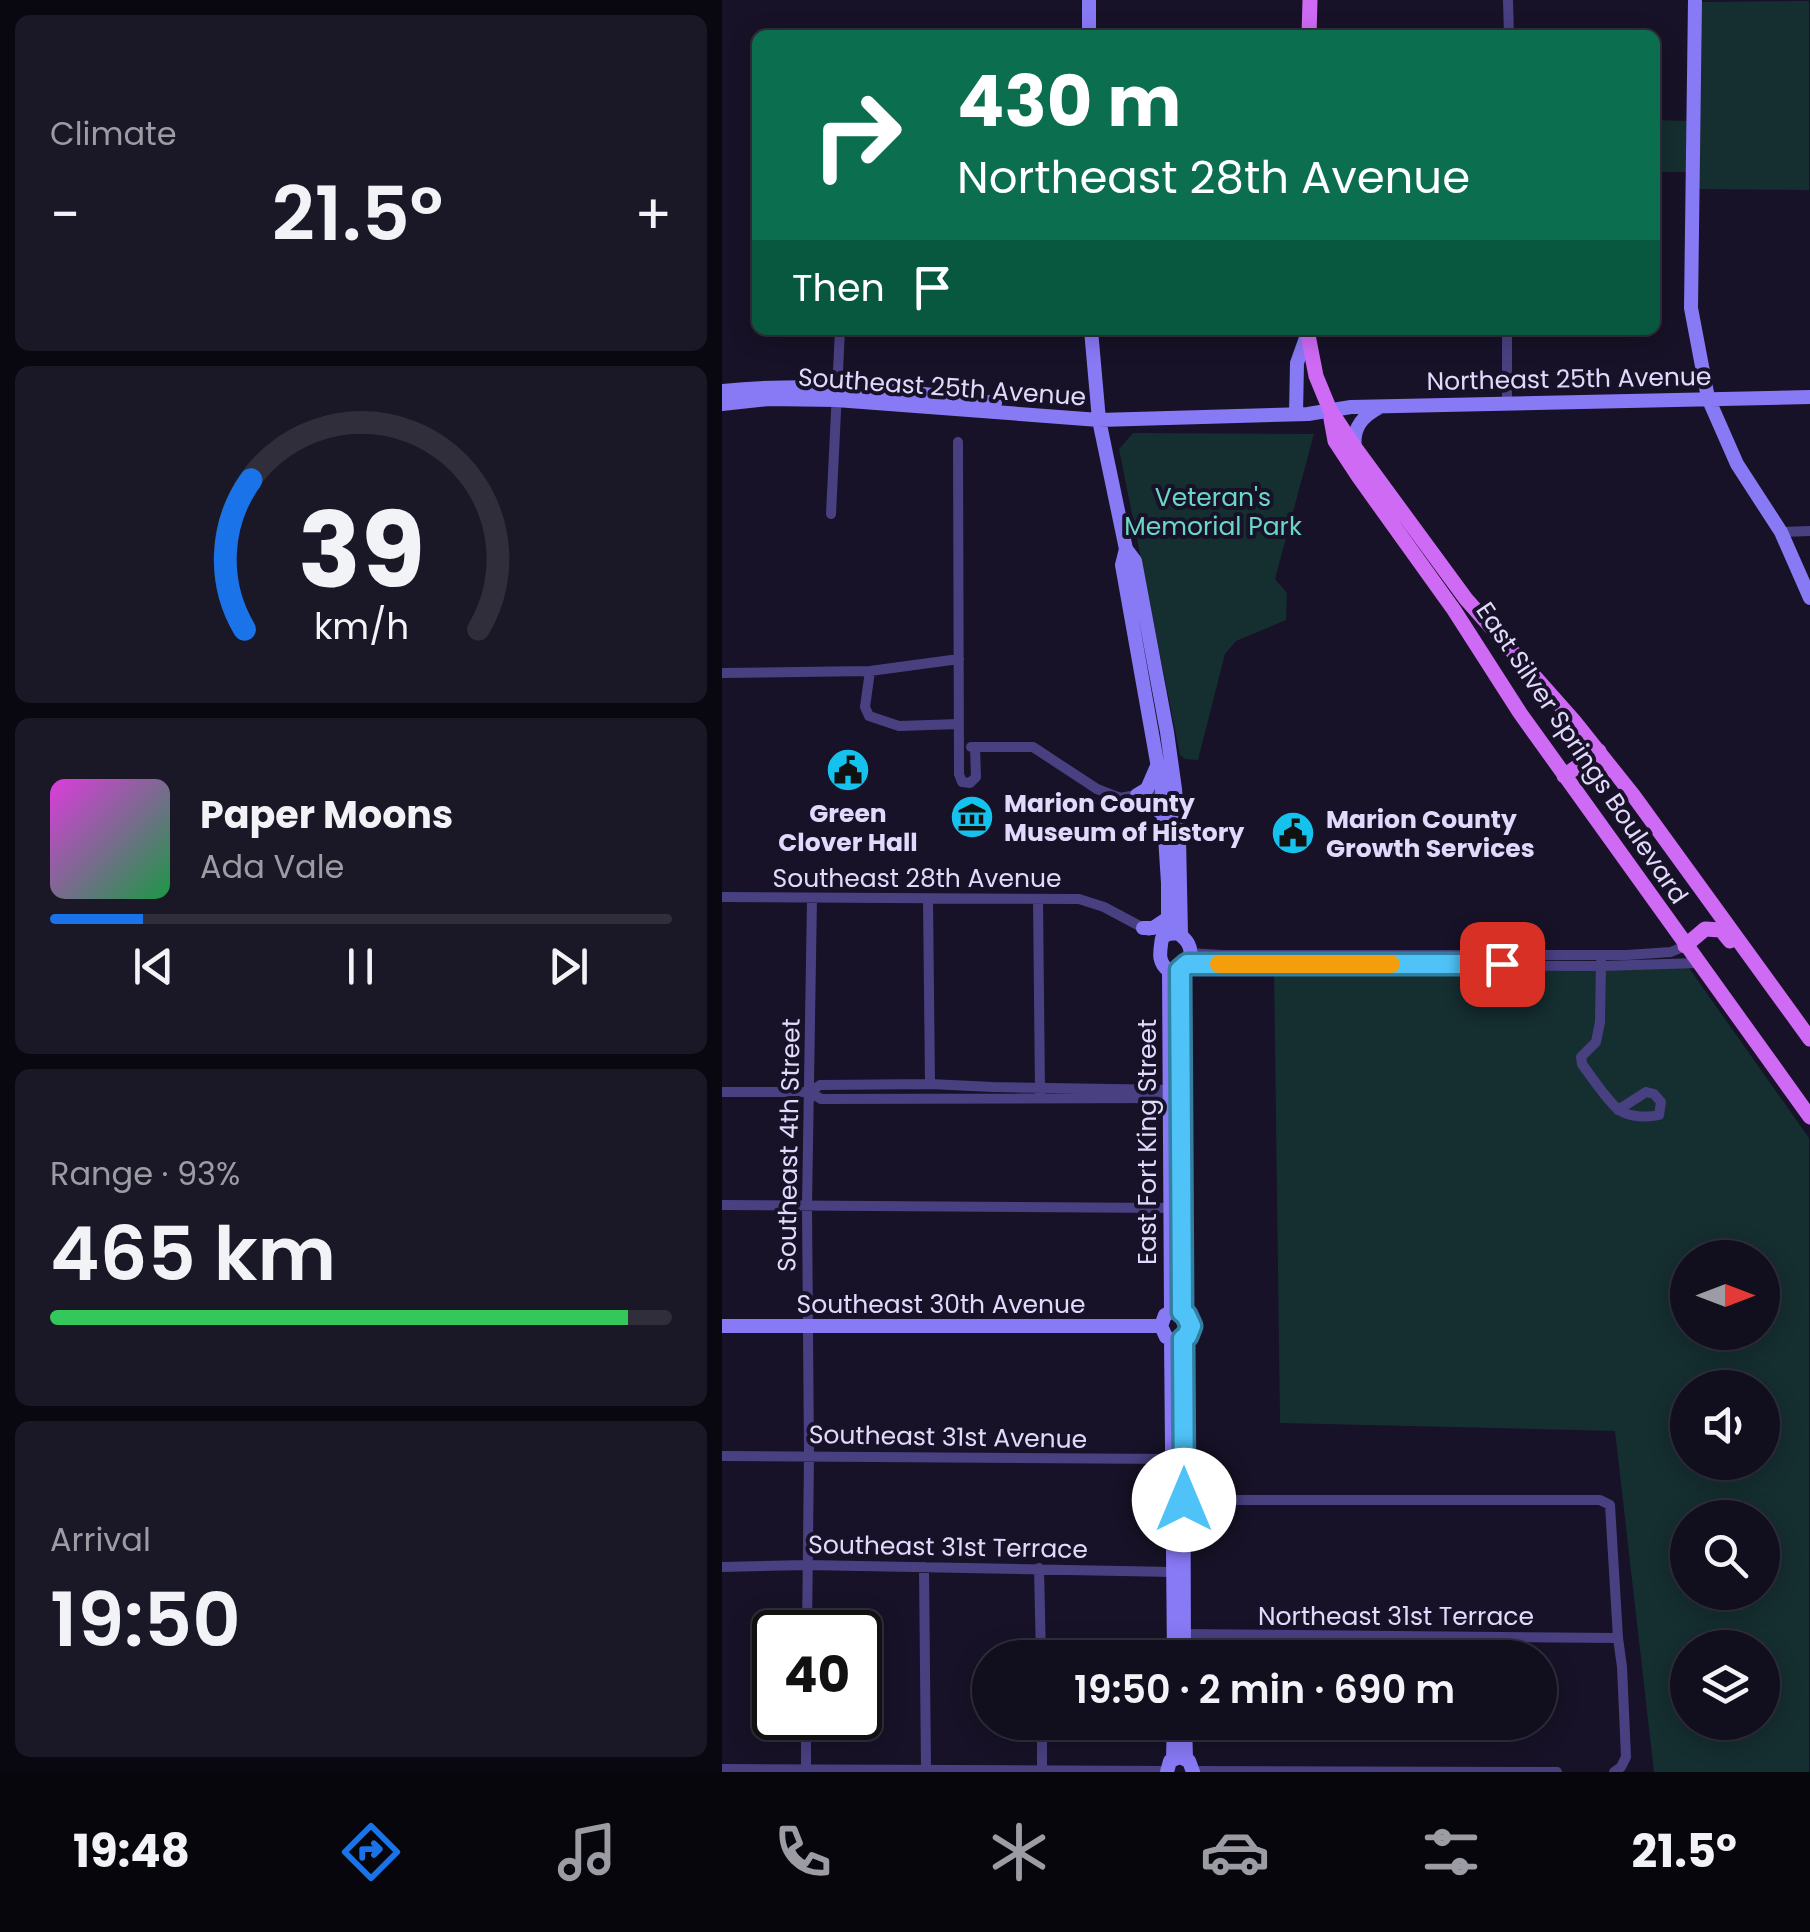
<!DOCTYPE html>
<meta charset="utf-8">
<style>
:root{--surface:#110e1d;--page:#1a1726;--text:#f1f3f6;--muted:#9c9ca4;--line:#302e3b;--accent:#1a73e8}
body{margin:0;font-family:Poppins,sans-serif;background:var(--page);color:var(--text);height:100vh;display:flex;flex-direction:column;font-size:38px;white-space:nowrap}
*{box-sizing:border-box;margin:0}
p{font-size:32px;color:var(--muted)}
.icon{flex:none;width:55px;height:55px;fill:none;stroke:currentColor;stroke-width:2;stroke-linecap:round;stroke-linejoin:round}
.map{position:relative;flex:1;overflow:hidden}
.side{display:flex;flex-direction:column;gap:15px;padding:15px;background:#090810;width:722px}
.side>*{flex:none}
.banner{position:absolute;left:30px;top:30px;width:908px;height:305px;border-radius:15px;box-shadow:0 5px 25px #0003,0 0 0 2px var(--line);background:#0b6e4f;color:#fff;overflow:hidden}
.needle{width:65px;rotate:90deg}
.buttons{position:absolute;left:948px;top:1240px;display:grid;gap:20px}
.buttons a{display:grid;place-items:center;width:110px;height:110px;border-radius:50%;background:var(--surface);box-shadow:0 5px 25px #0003,0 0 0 2px var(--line);font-size:50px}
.speed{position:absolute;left:30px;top:1610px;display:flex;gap:20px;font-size:50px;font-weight:700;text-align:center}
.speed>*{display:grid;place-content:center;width:130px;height:130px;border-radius:50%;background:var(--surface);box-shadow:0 5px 25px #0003,0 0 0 2px var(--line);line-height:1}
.speed .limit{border:5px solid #111;border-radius:15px;background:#fff;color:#111}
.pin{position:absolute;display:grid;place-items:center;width:85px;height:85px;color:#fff;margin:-42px;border-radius:20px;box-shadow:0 5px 15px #0006}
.me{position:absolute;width:110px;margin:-55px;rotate:0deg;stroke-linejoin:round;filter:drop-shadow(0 0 8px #0008)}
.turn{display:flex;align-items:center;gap:35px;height:210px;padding:0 40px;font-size:45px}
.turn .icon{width:130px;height:130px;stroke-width:2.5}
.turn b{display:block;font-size:70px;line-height:85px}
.then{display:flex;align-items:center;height:95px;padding:0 40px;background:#0003;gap:20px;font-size:38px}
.big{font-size:75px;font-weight:600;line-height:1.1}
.side .widget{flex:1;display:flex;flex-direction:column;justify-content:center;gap:15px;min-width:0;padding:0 35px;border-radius:15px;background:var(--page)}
.side .dial{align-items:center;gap:0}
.dial svg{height:260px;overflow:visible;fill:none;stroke:var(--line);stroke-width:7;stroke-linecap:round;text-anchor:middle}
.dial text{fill:var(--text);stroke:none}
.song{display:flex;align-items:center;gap:30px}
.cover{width:120px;height:120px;border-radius:15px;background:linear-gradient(135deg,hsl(300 70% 55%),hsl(140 70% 35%))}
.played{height:10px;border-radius:5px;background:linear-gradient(90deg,var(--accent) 15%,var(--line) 15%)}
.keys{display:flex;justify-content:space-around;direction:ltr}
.heat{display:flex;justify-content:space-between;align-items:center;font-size:55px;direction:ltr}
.charge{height:15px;border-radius:8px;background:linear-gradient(90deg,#34c759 93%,var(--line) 0)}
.trip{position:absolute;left:250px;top:1640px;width:585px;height:100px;border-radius:50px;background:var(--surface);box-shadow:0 5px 25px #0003,0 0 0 2px var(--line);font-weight:600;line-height:100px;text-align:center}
.tabs{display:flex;height:160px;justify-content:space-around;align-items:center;background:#07060c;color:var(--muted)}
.tabs .icon{width:70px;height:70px}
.tabs .selected{color:var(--accent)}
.tabs b{font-size:45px;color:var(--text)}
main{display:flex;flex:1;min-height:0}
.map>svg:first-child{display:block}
</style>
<main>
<section class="side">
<div class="widget"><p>Climate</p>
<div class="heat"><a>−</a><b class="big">21.5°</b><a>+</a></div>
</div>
<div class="widget dial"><svg viewBox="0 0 100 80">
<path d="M14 69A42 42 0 1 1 86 69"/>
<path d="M14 69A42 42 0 0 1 16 23" stroke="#1a73e8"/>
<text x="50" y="56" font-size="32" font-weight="700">39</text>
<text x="50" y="72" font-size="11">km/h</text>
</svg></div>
<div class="widget">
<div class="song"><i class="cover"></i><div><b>Paper Moons</b><p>Ada Vale</p></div></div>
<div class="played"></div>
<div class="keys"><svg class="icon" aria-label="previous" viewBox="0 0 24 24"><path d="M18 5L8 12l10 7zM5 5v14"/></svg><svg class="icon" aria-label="pause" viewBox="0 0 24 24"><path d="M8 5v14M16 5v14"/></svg><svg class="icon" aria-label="next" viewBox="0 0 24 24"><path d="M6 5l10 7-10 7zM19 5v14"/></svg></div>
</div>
<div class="widget"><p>Range · 93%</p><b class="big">465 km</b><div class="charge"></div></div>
<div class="widget"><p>Arrival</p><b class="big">19:50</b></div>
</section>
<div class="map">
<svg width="1088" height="1772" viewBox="0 0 1088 1772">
<rect width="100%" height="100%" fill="#171227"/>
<path fill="#152e30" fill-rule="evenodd" d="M 1087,1 L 1087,190 L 975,189 L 978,2 Z
M 933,120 L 967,121 L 966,172 L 933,172 Z
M 411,433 L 592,434 L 553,579 L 565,593 L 564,620 L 514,641 L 503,654 L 476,760 L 463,759 L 458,755 L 397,449 Z
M 552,967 L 967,968 L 1087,1138 L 1087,1772 L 932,1772 L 893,1431 L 558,1423 ZM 965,1258 L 1040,1258 L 1040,1332 L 965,1332 ZM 965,1388 L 1040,1388 L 1040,1462 L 965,1462 ZM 965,1518 L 1040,1518 L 1040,1592 L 965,1592 ZM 965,1648 L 1040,1648 L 1040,1722 L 965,1722 Z"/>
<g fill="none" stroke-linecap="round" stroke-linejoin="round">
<path stroke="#494082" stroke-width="10" d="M 786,0 L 787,35
M 785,403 L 785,330
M 236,442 L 237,774 L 240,782 L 248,783 L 254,777 L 253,747
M 109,514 L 118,330
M 1059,532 L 1088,531
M 148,671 L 143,707 L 147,716 L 177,726 L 237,724
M 0,673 L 148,671 L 237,659
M 249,747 L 311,747 L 375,789 L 398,798 L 447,789
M 0,897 L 357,899 L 382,907 L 427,931
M 206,899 L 208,1084
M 316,899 L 318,1093
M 467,953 L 500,955 L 905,955 L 949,952 L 963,946
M 879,962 L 878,1022 L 874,1042 L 859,1057 L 860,1064 C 868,1075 887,1103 897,1110 C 907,1117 925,1118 937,1115 L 939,1102 L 932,1094 L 924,1092 L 896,1110
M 465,964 L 879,966 L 976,963
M 0,1092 L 88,1092 L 99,1099 L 452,1098
M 88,1092 L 98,1085 L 208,1084 L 271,1087 L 454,1090
M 0,1205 L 447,1208
M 0,1456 L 451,1459
M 458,1500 L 878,1500 L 888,1505 L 896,1638 L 900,1667 L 904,1757 L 899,1767 L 892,1772
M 0,1567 L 85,1565 L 451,1572
M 202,1567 L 204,1771
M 317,1568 L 319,1658
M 85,1632 L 87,1455 L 85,1206 L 90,898
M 458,1634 L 896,1638
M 320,1722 L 320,1770
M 0,1769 L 444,1771
M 84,1770 L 84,1718
M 471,1771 L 835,1772"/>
<path stroke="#8879f5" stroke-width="14" d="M 973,0 L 969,308 L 986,398 L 1015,464 L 1059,532 L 1088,598
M 367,35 L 367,0
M 369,330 L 377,420 L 404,549 L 413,561 L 445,732 L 453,789 L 457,838 L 459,935
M 0,391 C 92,382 182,389 273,403
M 0,404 L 47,399 L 114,400 L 377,420 L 586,414 L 629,407 L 1088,397
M 574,414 L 575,363 L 585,335
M 633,449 C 630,428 640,416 658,407
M 404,549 L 400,565 L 440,790 L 446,883 L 446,934
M 435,766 L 425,789 L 415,795 L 441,814
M 421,928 L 431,928 L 446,918
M 455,933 C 476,945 472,969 447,971 C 435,962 438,952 440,938 L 446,934 Z
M 447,971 L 449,1312 L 443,1315 L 439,1326 L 444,1337 L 454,1341 L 465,1336 L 469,1325 L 464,1315 L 460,1312 L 458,970
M 0,1326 L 439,1326
M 461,1339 L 462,1658
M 449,1340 L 452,1658
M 463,1722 L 464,1759
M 451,1758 L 452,1722
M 445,1772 L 448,1761 L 458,1757 L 467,1761 L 471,1772"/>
<path stroke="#ce6af4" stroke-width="15" d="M 587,35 L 588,0
M 585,330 L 594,376 L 608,410 L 634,449 L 744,599 L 852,721 L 911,795 L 1088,1039
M 609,419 L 613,441 L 636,476 L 732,610 L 798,713 L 1088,1117
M 842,776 L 877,751
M 963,946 L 983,929 L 999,930 L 1008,941"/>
</g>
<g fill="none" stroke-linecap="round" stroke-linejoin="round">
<g stroke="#337fa1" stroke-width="25">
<path id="route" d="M 462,1500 L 461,1339 L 465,1336 L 469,1326 L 464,1315 L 460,1312 L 458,970 L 465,964 L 780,964"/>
</g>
<use href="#route" stroke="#4fc3f7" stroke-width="18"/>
<path stroke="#f59e0b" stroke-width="18" d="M 497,964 L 669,964"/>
</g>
<defs>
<g id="civic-disc" transform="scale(2.25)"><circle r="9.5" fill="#15c2ed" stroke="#171227"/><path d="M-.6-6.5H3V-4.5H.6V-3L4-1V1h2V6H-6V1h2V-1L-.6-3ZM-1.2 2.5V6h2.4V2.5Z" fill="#111"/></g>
<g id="museum-disc" transform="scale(2.25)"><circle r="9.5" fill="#15c2ed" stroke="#171227"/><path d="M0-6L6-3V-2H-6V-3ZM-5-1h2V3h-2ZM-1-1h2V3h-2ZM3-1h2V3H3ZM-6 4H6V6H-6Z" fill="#111"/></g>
</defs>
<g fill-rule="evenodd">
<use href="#civic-disc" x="126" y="770"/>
<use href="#museum-disc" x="250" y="817"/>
<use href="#civic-disc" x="571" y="833"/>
</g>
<g text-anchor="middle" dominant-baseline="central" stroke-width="8" stroke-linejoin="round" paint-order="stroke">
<g font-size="25" fill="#e1dafc" stroke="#171227">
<text transform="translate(847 379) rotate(-1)">Northeast 25th Avenue</text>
<text transform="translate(220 387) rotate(4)">Southeast 25th Avenue</text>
<text transform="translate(860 753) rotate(56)">East Silver Springs Boulevard</text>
<text x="195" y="878">Southeast 28th Avenue</text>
<text transform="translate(425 1142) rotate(-90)">East Fort King Street</text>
<text transform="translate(67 1145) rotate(-89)">Southeast 4th Street</text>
<text x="219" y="1304">Southeast 30th Avenue</text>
<text transform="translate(226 1437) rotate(1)">Southeast 31st Avenue</text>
<text transform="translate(226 1547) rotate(1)">Southeast 31st Terrace</text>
<text x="674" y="1616">Northeast 31st Terrace</text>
</g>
<g font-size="25" fill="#6bd7c7" stroke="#171227">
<text x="491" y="497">Veteran's<tspan x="491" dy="29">Memorial Park</tspan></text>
</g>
<g font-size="25" font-weight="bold" fill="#e1dafc" stroke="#171227" text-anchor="start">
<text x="282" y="803">Marion County<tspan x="282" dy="29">Museum of History</tspan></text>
<text x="126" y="813" text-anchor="middle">Green<tspan x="126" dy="29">Clover Hall</tspan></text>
<text x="604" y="819">Marion County<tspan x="604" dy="29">Growth Services</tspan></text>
</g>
</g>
</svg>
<div class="buttons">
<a><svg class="needle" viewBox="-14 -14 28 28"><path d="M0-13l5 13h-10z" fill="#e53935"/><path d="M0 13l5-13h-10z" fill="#9c9ca4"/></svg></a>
<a><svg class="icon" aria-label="sound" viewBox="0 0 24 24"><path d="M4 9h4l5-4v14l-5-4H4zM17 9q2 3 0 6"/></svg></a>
<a><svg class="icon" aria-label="search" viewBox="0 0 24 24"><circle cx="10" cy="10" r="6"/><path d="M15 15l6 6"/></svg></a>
<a><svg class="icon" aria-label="layers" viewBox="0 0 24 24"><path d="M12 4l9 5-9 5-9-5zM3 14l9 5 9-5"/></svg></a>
</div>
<div class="speed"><div class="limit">40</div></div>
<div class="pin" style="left:780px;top:964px;background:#d93025"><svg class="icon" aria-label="arrive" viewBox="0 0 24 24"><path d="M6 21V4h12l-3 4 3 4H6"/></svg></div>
<svg class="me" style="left:462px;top:1500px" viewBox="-20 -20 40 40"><circle r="19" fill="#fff"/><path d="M0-13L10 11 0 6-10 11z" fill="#4fc3f7"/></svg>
<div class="trip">19:50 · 2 min · 690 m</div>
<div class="banner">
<div class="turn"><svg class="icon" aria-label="right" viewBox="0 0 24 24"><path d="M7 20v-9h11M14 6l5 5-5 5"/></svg><div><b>430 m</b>Northeast 28th Avenue</div></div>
<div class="then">Then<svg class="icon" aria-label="arrive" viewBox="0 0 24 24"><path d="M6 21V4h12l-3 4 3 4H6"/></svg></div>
</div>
</div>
</main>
<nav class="tabs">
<b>19:48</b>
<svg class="icon selected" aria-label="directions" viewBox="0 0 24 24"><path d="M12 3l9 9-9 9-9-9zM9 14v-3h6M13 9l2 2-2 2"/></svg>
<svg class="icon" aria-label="music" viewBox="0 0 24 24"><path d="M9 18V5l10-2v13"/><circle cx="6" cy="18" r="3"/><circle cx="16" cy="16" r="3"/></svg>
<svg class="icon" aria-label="phone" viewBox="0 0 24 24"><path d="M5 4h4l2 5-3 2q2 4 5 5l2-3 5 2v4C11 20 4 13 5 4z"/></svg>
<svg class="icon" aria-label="climate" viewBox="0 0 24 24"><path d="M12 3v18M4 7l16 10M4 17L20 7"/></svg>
<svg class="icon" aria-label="car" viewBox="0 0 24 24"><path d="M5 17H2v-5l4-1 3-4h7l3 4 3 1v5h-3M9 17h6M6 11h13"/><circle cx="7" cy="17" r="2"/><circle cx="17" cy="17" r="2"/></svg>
<svg class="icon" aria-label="filters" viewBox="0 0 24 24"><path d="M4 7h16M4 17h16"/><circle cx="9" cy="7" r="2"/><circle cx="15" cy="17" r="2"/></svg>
<b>21.5°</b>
</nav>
